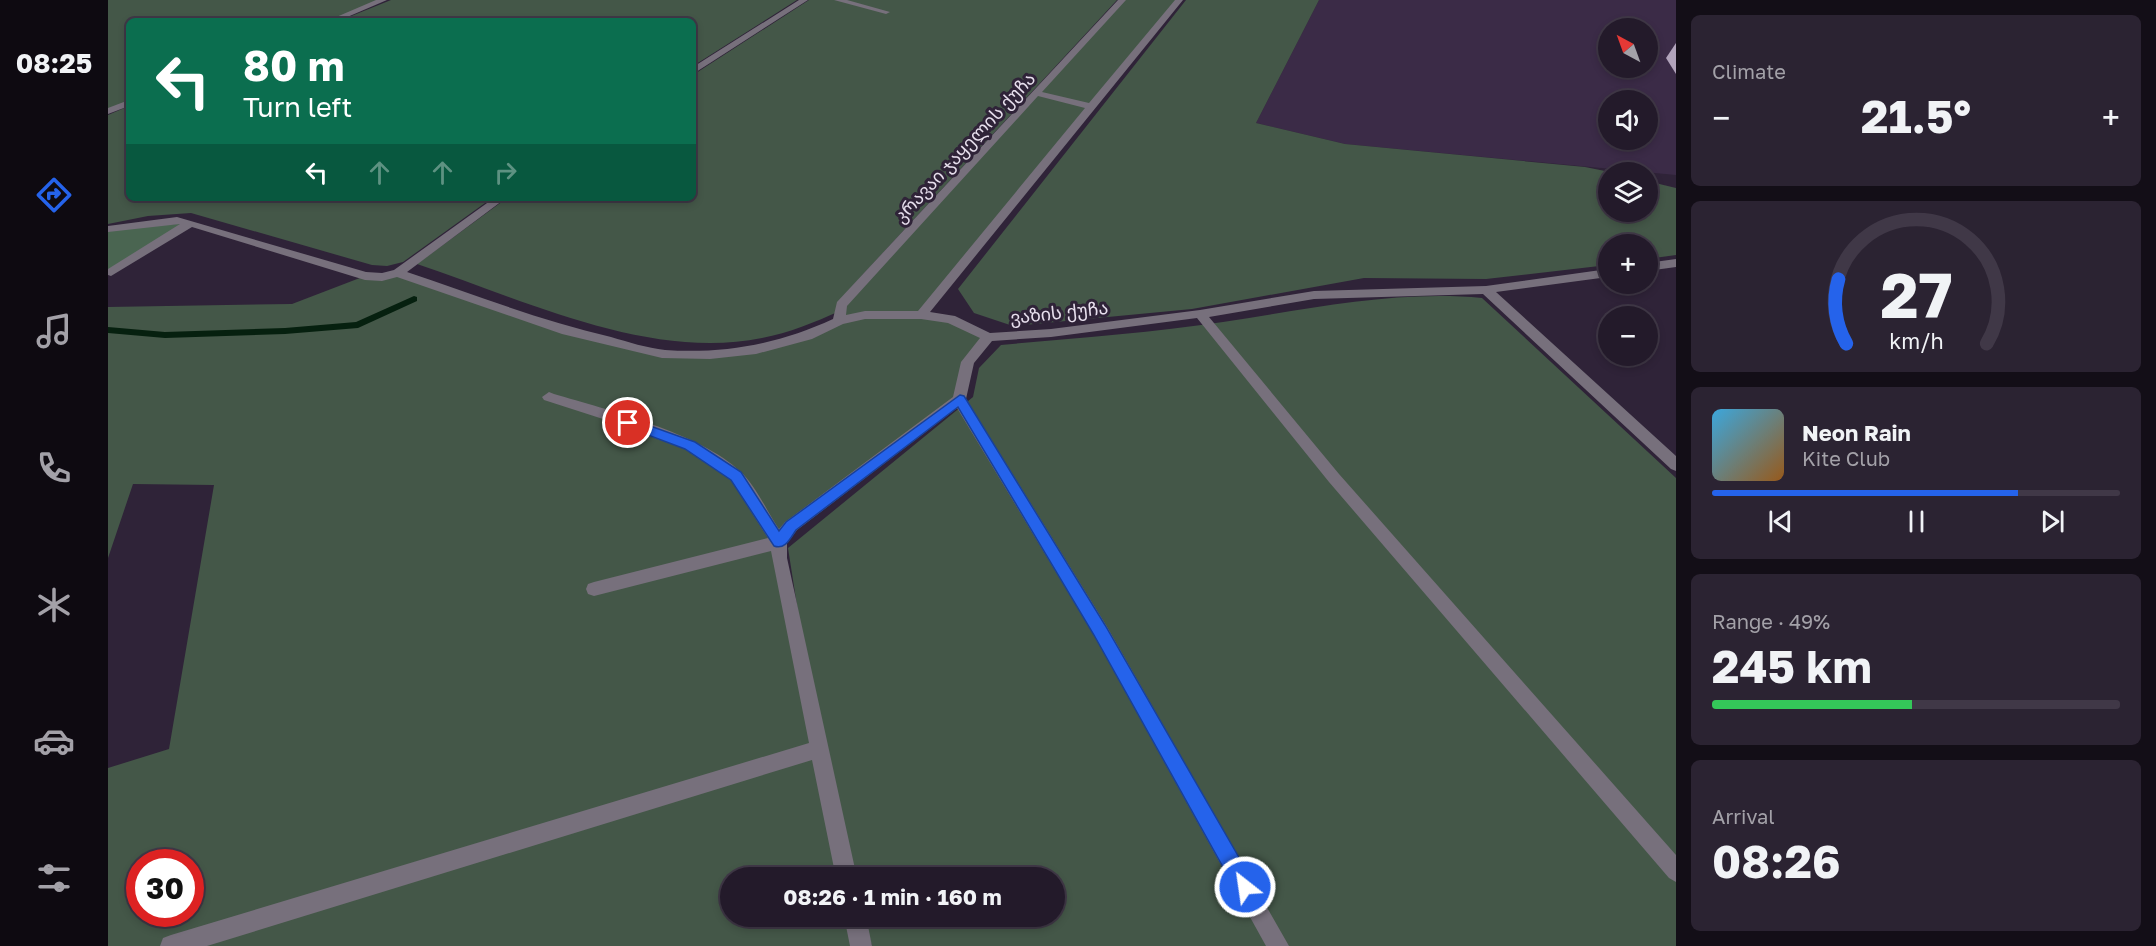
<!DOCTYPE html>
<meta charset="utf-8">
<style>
:root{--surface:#231a2a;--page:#2b2332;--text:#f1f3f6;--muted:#a3a1a8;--line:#403847;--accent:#2563eb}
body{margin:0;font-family:"Golos Text","Noto Sans Georgian",sans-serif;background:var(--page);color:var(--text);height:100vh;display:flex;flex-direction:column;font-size:22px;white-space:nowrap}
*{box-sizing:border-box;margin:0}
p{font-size:20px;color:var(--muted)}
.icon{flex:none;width:33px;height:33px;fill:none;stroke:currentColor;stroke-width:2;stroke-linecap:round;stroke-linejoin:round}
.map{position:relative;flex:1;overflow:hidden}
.drawer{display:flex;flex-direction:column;gap:15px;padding:15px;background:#130e17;width:480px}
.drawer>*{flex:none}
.banner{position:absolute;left:18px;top:18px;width:570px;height:183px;border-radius:9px;box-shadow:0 3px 9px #0003,0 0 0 2px var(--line);background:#0b6e4f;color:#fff;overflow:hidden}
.needle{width:39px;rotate:319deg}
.tools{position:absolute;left:1490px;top:18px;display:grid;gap:12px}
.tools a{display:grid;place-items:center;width:60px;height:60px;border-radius:50%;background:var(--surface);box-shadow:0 3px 9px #0003,0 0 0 2px var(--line);font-size:30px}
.speed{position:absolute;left:18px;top:849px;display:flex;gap:12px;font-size:30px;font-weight:700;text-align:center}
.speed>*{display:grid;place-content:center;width:78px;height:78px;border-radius:50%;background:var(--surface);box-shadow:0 3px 9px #0003,0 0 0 2px var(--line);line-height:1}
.speed .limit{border:9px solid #d22;background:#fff;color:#111}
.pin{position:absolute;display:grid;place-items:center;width:51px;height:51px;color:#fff;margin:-26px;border:3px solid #fff;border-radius:50%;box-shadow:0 2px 6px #0007}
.me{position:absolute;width:66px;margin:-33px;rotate:330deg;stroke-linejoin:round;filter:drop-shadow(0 0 4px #0008)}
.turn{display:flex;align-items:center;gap:21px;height:126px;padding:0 18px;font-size:27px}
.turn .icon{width:78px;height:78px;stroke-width:2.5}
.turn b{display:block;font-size:42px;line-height:51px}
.lanes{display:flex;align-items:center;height:57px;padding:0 18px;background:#0003;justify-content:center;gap:30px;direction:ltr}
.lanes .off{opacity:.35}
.big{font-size:45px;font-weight:700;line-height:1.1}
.drawer .tile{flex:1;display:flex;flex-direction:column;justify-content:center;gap:9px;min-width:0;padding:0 21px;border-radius:9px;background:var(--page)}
.drawer .dial{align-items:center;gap:0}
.dial svg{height:156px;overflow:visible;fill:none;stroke:var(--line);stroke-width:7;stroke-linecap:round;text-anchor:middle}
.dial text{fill:var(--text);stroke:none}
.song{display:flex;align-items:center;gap:18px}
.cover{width:72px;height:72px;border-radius:9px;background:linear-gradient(135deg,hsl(200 70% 55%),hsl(30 70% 35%))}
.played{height:6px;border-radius:3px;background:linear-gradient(90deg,var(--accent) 75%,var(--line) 75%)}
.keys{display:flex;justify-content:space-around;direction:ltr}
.heat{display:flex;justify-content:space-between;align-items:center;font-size:33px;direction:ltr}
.charge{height:9px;border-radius:4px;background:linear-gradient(90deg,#34c759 49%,var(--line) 0)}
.trip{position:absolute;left:612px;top:867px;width:345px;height:60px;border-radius:30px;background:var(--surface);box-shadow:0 3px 9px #0003,0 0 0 2px var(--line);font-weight:700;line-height:60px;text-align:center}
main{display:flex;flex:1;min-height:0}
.menu{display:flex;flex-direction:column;width:108px;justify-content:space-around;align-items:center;background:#0e0a11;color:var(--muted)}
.menu .icon{width:42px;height:42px}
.menu .active{color:var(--accent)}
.menu b{font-size:27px;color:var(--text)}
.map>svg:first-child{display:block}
</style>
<main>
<nav class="menu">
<b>08:25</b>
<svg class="icon active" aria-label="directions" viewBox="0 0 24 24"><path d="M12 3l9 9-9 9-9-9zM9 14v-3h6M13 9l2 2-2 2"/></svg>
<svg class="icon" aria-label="music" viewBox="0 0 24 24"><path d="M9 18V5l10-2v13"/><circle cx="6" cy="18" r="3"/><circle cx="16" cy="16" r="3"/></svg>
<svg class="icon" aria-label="phone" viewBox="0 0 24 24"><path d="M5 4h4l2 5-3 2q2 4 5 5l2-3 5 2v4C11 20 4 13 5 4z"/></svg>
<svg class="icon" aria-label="climate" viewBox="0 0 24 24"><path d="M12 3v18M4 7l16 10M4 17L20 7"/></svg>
<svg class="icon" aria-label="car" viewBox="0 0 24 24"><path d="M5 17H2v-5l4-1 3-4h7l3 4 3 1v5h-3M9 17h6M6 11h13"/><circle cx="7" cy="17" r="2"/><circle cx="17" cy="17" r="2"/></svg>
<svg class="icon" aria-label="filters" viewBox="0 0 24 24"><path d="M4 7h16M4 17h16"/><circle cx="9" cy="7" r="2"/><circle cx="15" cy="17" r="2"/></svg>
</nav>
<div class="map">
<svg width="1568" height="946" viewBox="0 0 1568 946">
<rect width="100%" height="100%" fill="#2f2338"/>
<path fill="#3b2b47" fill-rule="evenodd" d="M 1211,0 L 1568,0 L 1568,175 L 1237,144 L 1148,123 ZM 1500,28 L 1539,28 L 1539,68 L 1500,68 ZM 1500,100 L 1539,100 L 1539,140 L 1500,140 Z"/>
<path fill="#445748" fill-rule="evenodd" d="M 0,0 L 275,0 L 223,21 L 21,21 L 21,103 L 0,111 Z
M 283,0 L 689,0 L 585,66 L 585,21 L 231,21 Z
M 701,0 L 1009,0 L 735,296 L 1014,0 L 1071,0 L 814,315 L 843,319 L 880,337 L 860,362 L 851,399 L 671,542 L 700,676 L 680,548 L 865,397 L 871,368 L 893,345 C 967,338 1042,333 1115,322 C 1201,309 1288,290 1374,298 L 1568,478 L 1568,946 L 764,946 L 756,917 L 946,916 L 946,878 L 622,878 L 622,916 L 752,917 L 760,946 L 0,946 L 0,768 L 61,749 L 106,485 L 25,484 L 0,558 L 0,307 L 184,304 L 257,276 L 290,273 L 459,331 L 554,354 L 648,350 L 731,321 L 732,311 C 707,322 681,333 654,338 C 541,361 414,299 309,264 L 399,198 L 585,198 L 585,75 ZM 32,862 L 82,862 L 82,914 L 32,914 Z
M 1078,0 L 1211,0 L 1148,123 L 1237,144 L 1477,167 L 1502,172 L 1500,172 L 1500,212 L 1539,212 L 1539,181 L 1568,188 L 1568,255 L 1539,259 L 1539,244 L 1500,244 L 1500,265 L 1378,279 L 1256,278 L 1084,309 L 905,326 L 866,313 L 850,289 Z
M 21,106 L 21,198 L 384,198 L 295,262 L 279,266 L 264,265 L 83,213 L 40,216 L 0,224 L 0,115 Z"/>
<path fill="#4a6551" d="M 82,223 L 0,273 L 0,229 Z"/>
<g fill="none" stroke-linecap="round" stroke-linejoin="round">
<path fill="#06200f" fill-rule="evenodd" d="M 306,296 L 309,297 L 309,301 L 250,328 L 177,334 L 57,338 L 0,333 L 0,327 L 57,332 L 177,328 L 248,322 Z"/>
<path fill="#77707c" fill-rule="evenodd" d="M 268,0 L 279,0 L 230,21 L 219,21 Z
M 691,0 L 700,0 L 585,74 L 585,67 Z
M 726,0 L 739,0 L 782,12 L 778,14 Z
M 1010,0 L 1018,0 L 934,92 L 981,103 L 1067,0 L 1075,0 L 822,312 L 847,316 L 882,333 L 943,329 L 1092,310 L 1206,291 L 1378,286 L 1500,269 L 1500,277 L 1388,292 L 1568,456 L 1568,471 L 1563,469 L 1375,294 L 1206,299 L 1101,317 L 1231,474 L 1568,855 L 1568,882 L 1561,878 L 1221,482 L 1089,318 L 943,337 L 884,341 L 866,363 L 858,399 L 998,625 L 1181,946 L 1158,946 L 986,635 L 849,408 L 689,530 L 679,543 L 679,558 L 749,878 L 728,878 L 704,760 L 99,946 L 52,946 L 55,938 L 63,935 L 701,743 L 663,551 L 486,596 L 480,594 L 478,589 L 480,584 L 486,582 L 660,538 L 623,480 L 577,449 L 495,419 L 436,400 L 434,397 L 441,392 L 446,394 C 500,410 592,433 633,472 C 647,485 660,513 671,529 L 677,522 L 845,397 L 853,362 L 872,338 L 840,323 L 813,319 L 757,319 L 735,324 L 704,339 L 648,354 L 602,359 L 554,358 L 454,334 L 289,277 L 274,281 L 257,280 L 84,227 L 3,276 L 0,275 L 0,269 L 72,224 L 0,232 L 0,226 L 69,217 L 258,272 L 274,273 L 286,270 L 386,198 L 398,198 L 299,272 C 367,295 434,321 503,337 C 520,342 539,348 557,350 C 616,354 671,344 725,319 L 729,302 ZM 930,96 L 977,108 L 810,311 L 757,311 L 738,315 L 739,306 Z
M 21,100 L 21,106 L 0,114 L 0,108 Z
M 1568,259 L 1568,267 L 1539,271 L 1539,263 Z
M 736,916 L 758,916 L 764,946 L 742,946 Z"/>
</g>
<path fill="#b1a3bb" d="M 1568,43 L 1568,74 L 1558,58 Z"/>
<path fill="#2563eb" stroke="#184099" stroke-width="1.5" d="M 852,395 L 856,396 L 997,625 L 1144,880 L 1147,887 L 1144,894 L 1137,896 L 1130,894 L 986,635 L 850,407 L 688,530 C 682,539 677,550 666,546 L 623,480 L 577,449 L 516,426 L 514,423 L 520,418 L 587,442 L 633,472 L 671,531 L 678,522 Z"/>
<g text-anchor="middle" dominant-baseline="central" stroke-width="6" stroke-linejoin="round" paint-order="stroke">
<g font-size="18" fill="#e7dfed" stroke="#2f2338">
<text transform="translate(856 147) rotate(-47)">კრავაი ჯაყელის ქუჩა</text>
<text transform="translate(951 312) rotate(-6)">ვაზის ქუჩა</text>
</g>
</g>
</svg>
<div class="tools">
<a><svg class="needle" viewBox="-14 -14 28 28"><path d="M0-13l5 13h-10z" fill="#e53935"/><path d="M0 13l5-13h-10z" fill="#a3a1a8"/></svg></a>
<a><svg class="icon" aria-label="sound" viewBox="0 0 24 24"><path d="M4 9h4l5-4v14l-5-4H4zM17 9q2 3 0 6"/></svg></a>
<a><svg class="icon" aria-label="layers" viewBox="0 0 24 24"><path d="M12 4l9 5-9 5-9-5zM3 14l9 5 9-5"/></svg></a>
<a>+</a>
<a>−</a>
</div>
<div class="speed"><div class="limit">30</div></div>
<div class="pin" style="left:520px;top:423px;background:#d93025"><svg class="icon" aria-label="arrive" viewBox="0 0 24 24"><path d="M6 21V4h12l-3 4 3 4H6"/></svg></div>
<svg class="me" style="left:1137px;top:887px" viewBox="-20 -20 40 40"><circle r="17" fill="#2563eb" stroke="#fff" stroke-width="3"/><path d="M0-11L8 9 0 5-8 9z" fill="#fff"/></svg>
<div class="trip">08:26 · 1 min · 160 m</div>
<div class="banner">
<div class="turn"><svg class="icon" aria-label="left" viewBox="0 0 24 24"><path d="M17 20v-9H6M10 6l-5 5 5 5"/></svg><div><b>80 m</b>Turn left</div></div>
<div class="lanes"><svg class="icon" aria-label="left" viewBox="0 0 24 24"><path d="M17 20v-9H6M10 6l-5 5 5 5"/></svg><svg class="icon off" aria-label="ahead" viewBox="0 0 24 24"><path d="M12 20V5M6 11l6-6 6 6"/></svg><svg class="icon off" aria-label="ahead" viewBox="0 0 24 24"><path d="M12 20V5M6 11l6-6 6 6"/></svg><svg class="icon off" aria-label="right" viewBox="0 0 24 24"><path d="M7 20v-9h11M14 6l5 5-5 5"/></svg></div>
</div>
</div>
<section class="drawer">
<div class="tile"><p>Climate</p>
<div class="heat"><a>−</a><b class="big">21.5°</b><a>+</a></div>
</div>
<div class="tile dial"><svg viewBox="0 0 100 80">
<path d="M14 69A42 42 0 1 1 86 69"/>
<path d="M14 69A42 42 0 0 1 10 36" stroke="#2563eb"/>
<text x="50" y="56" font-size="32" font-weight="700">27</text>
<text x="50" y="72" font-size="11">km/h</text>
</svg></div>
<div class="tile">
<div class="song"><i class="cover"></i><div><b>Neon Rain</b><p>Kite Club</p></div></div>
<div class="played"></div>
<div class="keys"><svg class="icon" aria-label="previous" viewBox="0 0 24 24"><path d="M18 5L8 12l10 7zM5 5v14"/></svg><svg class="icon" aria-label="pause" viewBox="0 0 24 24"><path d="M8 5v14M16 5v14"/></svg><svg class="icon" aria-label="next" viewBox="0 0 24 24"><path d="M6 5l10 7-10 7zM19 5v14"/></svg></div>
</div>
<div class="tile"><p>Range · 49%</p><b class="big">245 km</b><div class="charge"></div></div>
<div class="tile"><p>Arrival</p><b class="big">08:26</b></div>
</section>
</main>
